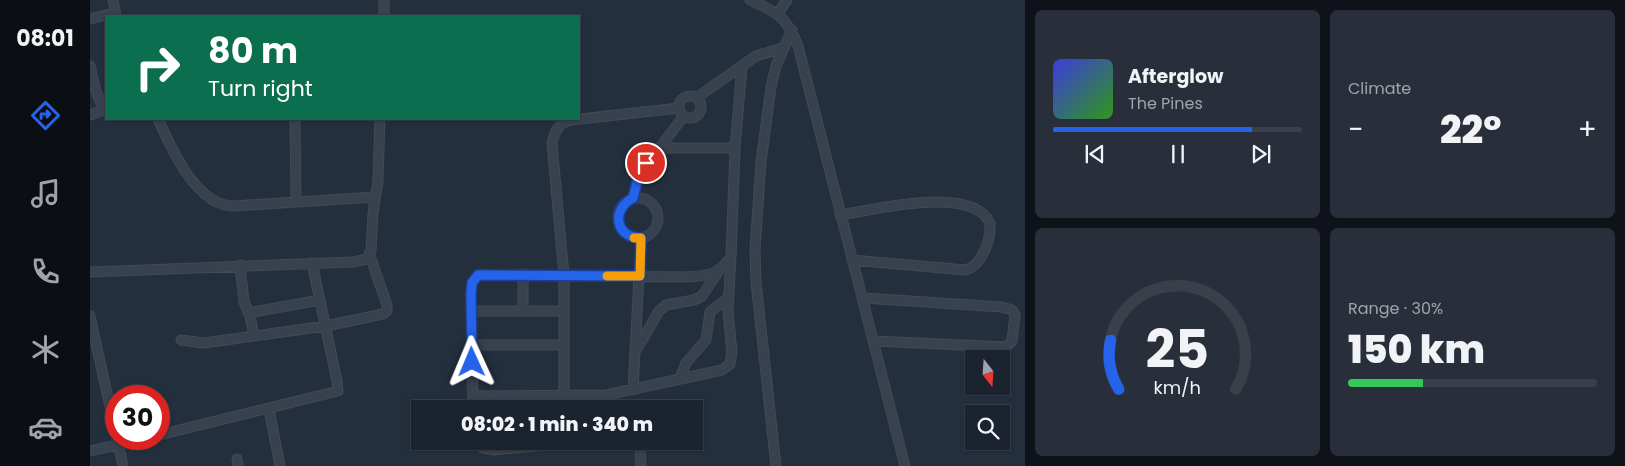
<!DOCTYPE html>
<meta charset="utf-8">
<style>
:root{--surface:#1b232e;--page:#282f3a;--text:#f1f3f6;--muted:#a0a4aa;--line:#39404a;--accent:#2563eb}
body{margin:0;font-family:Poppins,sans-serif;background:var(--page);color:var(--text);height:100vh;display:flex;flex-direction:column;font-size:19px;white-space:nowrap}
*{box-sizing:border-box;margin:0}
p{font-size:16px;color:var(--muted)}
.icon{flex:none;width:28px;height:28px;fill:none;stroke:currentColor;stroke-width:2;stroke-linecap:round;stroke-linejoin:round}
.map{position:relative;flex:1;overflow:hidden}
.side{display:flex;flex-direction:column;gap:10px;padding:10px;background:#0f1319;width:600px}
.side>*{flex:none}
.top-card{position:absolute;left:15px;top:15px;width:475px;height:105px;border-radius:0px;box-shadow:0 1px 4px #0004,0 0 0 1px var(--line);background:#0b6e4f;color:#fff;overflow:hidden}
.needle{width:32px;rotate:163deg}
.controls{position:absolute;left:875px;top:350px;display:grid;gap:10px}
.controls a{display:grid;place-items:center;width:45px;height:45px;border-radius:0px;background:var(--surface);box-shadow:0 1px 4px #0004,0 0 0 1px var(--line);font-size:25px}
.speed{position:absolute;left:15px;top:385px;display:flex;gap:10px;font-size:25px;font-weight:700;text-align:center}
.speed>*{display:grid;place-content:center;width:65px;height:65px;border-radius:50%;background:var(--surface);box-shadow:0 1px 4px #0004,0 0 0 1px var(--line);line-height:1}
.speed .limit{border:8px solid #d22;background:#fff;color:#111}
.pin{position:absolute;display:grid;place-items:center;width:42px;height:42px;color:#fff;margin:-21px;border:2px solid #fff;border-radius:50%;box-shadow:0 1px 5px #0007}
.me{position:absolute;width:55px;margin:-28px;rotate:359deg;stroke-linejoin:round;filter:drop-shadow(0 0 4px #0008)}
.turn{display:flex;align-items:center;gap:18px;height:105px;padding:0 20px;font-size:22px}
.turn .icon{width:65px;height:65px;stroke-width:2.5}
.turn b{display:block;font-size:35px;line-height:42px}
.big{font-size:38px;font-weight:800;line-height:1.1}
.side .widget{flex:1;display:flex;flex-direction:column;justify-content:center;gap:8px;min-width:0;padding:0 18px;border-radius:8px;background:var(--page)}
.side .dial{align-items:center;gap:0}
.dial svg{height:130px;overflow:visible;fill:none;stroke:var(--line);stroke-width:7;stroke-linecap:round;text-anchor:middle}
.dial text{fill:var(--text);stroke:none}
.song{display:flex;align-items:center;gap:15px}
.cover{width:60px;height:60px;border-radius:8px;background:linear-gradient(135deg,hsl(240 70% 55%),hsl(110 70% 35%))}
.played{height:5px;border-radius:2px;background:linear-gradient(90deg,var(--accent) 80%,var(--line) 80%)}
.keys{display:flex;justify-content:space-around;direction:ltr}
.heat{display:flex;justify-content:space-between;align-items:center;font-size:28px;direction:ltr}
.charge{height:8px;border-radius:4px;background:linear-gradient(90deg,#34c759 30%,var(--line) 0)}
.side .tiles{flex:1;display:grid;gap:10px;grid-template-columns:repeat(2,1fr)}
.trip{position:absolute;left:321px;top:400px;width:292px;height:50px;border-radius:0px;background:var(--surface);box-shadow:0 1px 4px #0004,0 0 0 1px var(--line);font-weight:800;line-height:50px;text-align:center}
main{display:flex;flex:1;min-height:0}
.tab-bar{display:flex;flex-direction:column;width:90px;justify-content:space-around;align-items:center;background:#0b0e12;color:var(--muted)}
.tab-bar .icon{width:35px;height:35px}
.tab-bar .current{color:var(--accent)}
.tab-bar b{font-size:22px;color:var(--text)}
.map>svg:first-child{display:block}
</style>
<main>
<nav class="tab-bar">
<b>08:01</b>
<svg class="icon current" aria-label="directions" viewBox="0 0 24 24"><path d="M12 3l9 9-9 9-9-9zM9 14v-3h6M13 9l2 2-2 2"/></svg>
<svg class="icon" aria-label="music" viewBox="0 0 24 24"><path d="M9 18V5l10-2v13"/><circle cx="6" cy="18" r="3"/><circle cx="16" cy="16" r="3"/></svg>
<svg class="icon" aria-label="phone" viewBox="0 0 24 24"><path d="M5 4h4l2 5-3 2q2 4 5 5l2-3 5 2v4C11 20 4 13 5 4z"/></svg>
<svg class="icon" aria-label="climate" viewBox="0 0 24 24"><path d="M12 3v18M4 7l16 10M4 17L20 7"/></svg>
<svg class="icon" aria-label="car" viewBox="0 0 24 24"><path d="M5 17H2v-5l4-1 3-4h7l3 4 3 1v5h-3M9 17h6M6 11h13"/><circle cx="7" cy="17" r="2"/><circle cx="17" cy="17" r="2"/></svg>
</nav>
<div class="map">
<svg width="935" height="466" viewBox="0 0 935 466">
<rect width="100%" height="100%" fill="#242f3e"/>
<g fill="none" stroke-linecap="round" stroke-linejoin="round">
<g stroke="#414a57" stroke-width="11">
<path id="minor" d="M 23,0 L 26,16
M 660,0 C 687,12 697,17 708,46 L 815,466
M 688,13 L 697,0
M 294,16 L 294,0
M 0,19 L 25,13
M 0,66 L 6,91 L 14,110
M589 107a11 11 0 1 1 22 0a11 11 0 1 1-22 0Z
M 606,98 L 666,56 L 692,48
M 0,115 L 16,109
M 68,119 C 81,148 107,207 144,206 L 285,197
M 205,119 L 206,201
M 568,148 L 645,148
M528 218a20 20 0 1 1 40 0a20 20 0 1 1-40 0Z
M 543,198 L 549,174 L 594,116
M 750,215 C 783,210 882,184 900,223 C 901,240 892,265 876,270 L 762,260
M 150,265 L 154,302 L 160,316 L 164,336
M 0,272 L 263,262 L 277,259 L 281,250 L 283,213 L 288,181 L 290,119
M 773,298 L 912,307 L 922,310 L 925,315 L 922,341 L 916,347 L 784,341
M 382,311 L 474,311
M 433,311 L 433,274
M 158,313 L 230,300
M 0,316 L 33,466
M 91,340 L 114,343 L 236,326 L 293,314 L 297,311 L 297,305 L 280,256
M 382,345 L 474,345
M 547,349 L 569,311 L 576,305 L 604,300 L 612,296 L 628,272
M 590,379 L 596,363 L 616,340 L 620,312 L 639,297
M 543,390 L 551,238
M 383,396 L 516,395 L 632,370 L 640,364 L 642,352 L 638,311 L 641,257
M 474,396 L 474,275 L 462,143 C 465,131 468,123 481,120 L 589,108
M 179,409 L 190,466
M 383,409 L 381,293 L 382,283 L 388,275 L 597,277 C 619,275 627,276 641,257 L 645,148 L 652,66
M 69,435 L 248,391 L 247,381 L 222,263
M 386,441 L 393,448 L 404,450 L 477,443
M 550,448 L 551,466
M 0,451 L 55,439
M 147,459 L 148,466
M 686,466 L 666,282 L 665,249 L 671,162 L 681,87 L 686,66 L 702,30"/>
</g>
<use href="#minor" stroke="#38414e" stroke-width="9"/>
</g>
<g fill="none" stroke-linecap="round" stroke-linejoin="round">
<g stroke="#184099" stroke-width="12">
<path id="route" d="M 382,362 L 381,293 L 382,283 L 388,275 L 550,276 L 551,238 C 525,238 521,209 543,198 L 549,174 L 556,163"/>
</g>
<use href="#route" stroke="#2563eb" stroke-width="9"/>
<path stroke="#f59e0b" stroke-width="9" d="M 517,276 L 550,276 L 551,238 L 544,238"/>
</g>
</svg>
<div class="controls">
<a><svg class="needle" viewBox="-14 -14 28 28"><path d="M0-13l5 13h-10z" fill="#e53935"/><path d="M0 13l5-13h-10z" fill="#a0a4aa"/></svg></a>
<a><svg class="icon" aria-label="search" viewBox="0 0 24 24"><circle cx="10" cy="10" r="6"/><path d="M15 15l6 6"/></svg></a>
</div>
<div class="speed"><div class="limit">30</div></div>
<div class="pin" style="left:556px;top:163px;background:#d93025"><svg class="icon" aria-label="arrive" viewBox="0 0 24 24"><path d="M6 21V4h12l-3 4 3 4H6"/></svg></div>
<svg class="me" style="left:382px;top:362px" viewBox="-20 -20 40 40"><path d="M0-17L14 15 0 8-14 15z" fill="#2563eb" stroke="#fff" stroke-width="4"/></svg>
<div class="trip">08:02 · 1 min · 340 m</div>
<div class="top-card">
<div class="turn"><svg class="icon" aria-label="right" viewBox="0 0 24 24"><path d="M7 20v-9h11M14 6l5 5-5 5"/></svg><div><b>80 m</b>Turn right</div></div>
</div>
</div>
<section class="side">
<div class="tiles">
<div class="widget">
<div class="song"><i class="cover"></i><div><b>Afterglow</b><p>The Pines</p></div></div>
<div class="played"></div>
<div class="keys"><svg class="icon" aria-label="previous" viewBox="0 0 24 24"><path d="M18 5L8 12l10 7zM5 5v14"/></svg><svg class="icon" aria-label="pause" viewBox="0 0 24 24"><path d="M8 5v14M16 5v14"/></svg><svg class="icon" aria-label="next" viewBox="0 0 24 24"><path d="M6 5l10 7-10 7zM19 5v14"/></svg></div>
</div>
<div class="widget"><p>Climate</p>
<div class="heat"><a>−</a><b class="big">22°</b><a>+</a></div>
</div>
<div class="widget dial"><svg viewBox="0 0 100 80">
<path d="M14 69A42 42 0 1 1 86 69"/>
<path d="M14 69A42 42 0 0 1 9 39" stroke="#2563eb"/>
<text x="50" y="56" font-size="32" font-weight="700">25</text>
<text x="50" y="72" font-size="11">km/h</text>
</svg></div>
<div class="widget"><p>Range · 30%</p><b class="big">150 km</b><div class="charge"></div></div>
</div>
</section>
</main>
